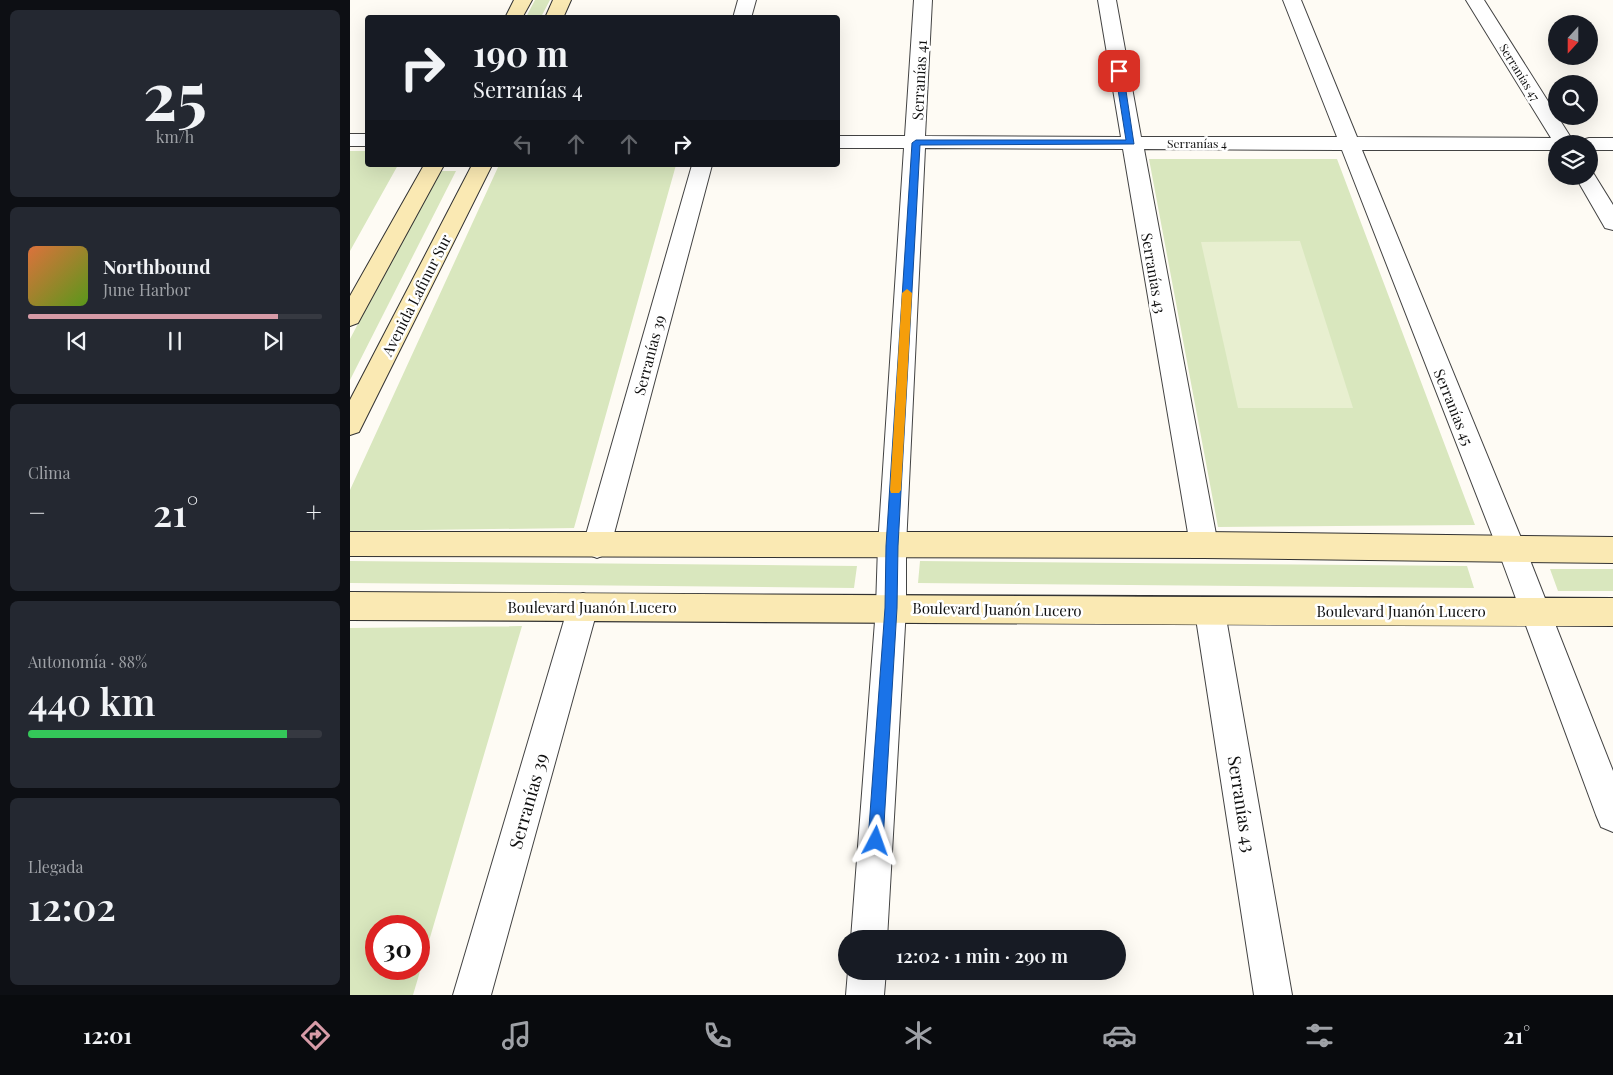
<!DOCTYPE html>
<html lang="es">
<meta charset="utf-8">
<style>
:root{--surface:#171b24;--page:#242831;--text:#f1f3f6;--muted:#9ea1a6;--line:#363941;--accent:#d79ba7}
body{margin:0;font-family:"Playfair Display",serif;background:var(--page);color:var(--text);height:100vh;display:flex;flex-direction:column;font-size:19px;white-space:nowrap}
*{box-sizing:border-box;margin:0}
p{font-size:16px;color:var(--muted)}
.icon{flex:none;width:28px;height:28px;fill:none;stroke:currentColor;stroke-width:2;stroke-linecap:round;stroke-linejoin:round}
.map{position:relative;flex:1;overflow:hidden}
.side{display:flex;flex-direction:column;gap:10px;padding:10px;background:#0d0f14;width:350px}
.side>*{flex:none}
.top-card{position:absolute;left:15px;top:15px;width:475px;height:152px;border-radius:5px;box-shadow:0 5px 20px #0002;background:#171b24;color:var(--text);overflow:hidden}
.needle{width:32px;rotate:201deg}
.controls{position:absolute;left:1198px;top:15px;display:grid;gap:10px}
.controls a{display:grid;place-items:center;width:50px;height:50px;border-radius:50%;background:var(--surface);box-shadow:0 5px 20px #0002;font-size:25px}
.speed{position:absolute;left:15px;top:915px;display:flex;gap:10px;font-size:25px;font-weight:700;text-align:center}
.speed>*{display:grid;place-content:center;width:65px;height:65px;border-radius:50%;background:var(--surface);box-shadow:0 5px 20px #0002;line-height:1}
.speed .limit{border:8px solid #d22;background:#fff;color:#111}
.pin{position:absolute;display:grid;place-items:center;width:42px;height:42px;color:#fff;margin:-21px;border-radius:10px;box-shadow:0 2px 8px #0006}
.me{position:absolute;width:55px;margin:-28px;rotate:4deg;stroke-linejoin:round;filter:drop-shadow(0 0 4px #0008)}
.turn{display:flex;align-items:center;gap:18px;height:105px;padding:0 25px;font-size:22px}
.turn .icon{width:65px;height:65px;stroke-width:2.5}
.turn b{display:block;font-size:35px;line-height:42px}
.lanes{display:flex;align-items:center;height:48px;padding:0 25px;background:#0003;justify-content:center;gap:25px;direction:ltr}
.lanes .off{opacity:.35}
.big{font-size:38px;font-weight:600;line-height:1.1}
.side .widget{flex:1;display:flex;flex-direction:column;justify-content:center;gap:8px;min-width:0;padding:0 18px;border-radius:8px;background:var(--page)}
.side .dial{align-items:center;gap:0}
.dial b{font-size:65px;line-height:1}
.song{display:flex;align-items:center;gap:15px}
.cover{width:60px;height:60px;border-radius:8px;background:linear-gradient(135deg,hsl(20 70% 55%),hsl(90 70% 35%))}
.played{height:5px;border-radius:2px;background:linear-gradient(90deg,var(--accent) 85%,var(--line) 85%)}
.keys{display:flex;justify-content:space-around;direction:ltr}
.heat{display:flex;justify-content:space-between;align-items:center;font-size:28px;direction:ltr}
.charge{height:8px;border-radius:4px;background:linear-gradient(90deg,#34c759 88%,var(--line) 0)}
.trip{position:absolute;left:488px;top:930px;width:288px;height:50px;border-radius:25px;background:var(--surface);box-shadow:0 5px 20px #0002;font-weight:600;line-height:50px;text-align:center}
.tab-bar{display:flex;height:80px;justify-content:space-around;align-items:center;background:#090b0e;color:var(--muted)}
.tab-bar .icon{width:35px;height:35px}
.tab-bar .on{color:var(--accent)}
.tab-bar b{font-size:22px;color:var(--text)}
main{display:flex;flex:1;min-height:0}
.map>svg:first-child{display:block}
</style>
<main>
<section class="side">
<div class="widget dial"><b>25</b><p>km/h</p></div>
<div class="widget">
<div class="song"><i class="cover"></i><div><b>Northbound</b><p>June Harbor</p></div></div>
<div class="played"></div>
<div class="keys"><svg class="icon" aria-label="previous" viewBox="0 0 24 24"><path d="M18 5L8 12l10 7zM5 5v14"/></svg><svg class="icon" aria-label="pause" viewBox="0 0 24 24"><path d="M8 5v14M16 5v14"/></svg><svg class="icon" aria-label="next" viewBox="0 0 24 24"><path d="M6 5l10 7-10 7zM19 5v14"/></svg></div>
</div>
<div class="widget"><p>Clima</p>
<div class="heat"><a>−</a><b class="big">21°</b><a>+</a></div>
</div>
<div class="widget"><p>Autonomía · 88%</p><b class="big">440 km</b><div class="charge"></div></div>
<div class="widget"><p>Llegada</p><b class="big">12:02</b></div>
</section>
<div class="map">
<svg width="1263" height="995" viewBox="0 0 1263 995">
<rect width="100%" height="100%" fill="#fefbf4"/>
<path fill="#d9e7be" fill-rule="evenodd" d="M 185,0 L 200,0 L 191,17 L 176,17 Z
M 0,151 L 17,151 L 18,165 L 48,165 L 0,251 Z
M 799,159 L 987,159 L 1125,525 L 868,527 Z
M 149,165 L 326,165 L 224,528 L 0,531 L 0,490 Z
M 88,171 L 106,171 L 0,380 L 0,339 Z
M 0,561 L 507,566 L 504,588 L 0,583 Z
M 570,561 L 1117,566 L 1124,588 L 568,583 Z
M 1200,569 L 1263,569 L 1263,591 L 1208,591 Z
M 172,626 L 63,995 L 0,995 L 0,628 ZM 26,926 L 69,926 L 69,969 L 26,969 Z"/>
<path fill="#e8efd0" d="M 950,241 L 1003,408 L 888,408 L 851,242 Z"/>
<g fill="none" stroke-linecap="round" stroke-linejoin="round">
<g stroke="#434343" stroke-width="2">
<path id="street" d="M 388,0 L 406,0 L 401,18 L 383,18 Z
M 564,0 L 582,0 L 575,136 L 771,137 L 748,0 L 766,0 L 791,137 L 987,137 L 933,0 L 951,0 L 1007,137 L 1201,138 L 1116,0 L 1134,0 L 1225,144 L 1206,144 L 1206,150 L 1012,150 L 1176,550 L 1263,771 L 1263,832 L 1251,827 L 1246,815 L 1148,550 L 992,150 L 794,149 L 868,545 L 864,554 L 854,558 L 844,554 L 840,545 L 773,149 L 575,148 L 556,546 L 556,608 L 537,939 L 501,939 L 526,608 L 528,546 L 554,148 L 488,148 L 488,136 L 555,136 Z
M 0,134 L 18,134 L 18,146 L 0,146 Z
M 1239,138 L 1263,138 L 1263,150 L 1239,150 L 1239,144 L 1229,144 L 1232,140 Z
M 342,165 L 362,165 L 261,545 L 257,554 L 247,558 L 237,554 L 233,545 Z
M 1239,170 L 1242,171 L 1263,205 L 1263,230 L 1255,228 L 1225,176 L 1239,176 Z
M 233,593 L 244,597 L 248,607 L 141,995 L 103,995 L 218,607 L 222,597 Z
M 860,598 L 871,602 L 875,612 L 942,995 L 904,995 L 845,612 L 849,602 Z
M 498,971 L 536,971 L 534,995 L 496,995 Z"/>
</g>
<g stroke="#323232" stroke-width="2">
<path id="secondary" d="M 164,0 L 182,0 L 172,18 L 155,18 Z
M 203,0 L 221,0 L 213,18 L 195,18 Z
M 74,165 L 94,165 L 8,323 L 0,326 L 0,296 Z
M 122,165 L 142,165 L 9,432 L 0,435 L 0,400 Z
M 0,532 L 854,532 L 1263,537 L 1263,563 L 854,558 L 0,556 Z
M 0,592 C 421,594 842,598 1263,598 L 1263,626 C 842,626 421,621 0,620 Z"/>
</g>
<use href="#street" fill="#fff" fill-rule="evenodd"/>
<use href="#secondary" fill="#fae9b3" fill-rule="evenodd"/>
</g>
<path fill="#1a73e8" stroke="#114b97" d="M 769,69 L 773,71 L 784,144 L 570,145 L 548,546 L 547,608 L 533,841 L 531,846 L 526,849 L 521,846 L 518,841 L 535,608 L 536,546 L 562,143 L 566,140 L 776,140 L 765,71 Z"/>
<path fill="#f59e0b" d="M 557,289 L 562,293 L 551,490 L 549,493 L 541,493 L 540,490 L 552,293 Z"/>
<g text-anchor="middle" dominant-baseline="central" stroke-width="5" stroke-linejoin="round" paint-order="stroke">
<g font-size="12" fill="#101010" stroke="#fff">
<text transform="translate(1170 72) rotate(58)">Serranías 47</text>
<text x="847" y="143">Serranías 4</text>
</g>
<g font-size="15" fill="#101010" stroke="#fff">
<text transform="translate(569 80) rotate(-87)">Serranías 41</text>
<text transform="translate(804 273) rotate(80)">Serranías 43</text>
<text transform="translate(66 295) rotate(-63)">Avenida Lafinur Sur</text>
<text transform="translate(299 355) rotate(-75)">Serranías 39</text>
<text transform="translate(1104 407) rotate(68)">Serranías 45</text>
<text x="242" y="607">Boulevard Juanón Lucero</text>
<text transform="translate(647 609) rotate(1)">Boulevard Juanón Lucero</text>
<text x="1051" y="611">Boulevard Juanón Lucero</text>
</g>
<g font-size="18" fill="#101010" stroke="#fff">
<text transform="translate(178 801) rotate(-74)">Serranías 39</text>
<text transform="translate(892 804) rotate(81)">Serranías 43</text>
</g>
</g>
</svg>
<div class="controls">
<a><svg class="needle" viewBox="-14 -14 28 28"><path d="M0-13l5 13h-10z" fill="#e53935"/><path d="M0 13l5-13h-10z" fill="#9ea1a6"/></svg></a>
<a><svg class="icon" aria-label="search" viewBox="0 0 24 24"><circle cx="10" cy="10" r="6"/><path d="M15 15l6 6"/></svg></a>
<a><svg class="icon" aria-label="layers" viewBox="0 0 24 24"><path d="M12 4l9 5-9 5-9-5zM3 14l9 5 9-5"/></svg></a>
</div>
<div class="speed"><div class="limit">30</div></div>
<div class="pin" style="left:769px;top:71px;background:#d93025"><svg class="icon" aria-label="arrive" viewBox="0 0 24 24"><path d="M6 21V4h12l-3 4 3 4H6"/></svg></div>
<svg class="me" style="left:526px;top:841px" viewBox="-20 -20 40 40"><path d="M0-17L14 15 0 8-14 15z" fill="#1a73e8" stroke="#fff" stroke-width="4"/></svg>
<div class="trip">12:02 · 1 min · 290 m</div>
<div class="top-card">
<div class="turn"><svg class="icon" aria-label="right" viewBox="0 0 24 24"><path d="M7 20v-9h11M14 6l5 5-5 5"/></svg><div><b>190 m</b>Serranías 4</div></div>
<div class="lanes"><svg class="icon off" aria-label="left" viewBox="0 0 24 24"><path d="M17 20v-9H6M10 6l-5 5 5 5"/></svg><svg class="icon off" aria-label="ahead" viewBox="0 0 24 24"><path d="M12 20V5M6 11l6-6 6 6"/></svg><svg class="icon off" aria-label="ahead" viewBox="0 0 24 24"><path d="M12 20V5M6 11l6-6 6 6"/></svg><svg class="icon" aria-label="right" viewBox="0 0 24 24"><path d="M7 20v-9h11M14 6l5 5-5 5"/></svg></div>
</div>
</div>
</main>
<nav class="tab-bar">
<b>12:01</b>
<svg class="icon on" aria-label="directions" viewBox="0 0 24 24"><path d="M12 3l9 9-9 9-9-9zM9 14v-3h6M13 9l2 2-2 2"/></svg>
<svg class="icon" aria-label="music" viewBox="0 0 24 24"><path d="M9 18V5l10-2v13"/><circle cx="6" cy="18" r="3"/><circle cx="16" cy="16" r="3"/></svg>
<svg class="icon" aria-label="phone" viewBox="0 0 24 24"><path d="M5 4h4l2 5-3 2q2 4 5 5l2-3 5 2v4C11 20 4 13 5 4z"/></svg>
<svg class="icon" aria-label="climate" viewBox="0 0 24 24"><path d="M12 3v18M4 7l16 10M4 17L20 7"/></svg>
<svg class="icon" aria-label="car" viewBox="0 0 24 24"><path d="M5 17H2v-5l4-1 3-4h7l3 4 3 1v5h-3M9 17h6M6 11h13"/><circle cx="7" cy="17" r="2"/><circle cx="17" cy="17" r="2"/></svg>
<svg class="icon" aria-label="filters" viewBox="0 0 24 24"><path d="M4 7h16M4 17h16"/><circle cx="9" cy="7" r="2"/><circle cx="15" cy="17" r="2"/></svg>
<b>21°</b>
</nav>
